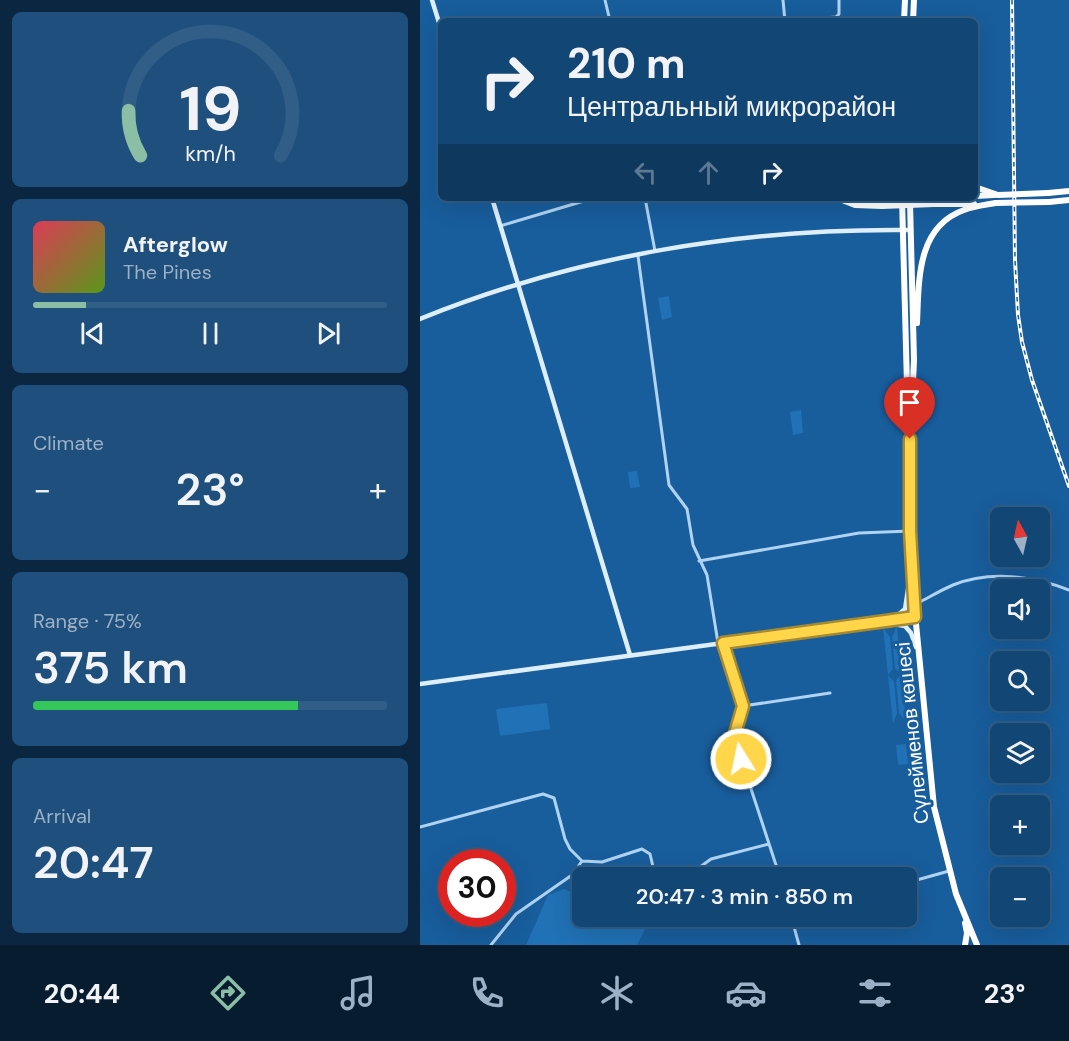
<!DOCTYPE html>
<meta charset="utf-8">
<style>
:root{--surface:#124675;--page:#1f507d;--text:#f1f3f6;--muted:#9cb1c5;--line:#315e87;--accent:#8abfa5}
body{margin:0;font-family:"DM Sans",sans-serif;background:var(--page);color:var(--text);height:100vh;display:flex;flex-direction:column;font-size:22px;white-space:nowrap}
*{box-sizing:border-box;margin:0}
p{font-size:20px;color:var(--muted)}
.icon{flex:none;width:33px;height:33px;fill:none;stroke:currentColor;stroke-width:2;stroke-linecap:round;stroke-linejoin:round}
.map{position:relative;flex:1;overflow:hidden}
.side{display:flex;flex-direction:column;gap:12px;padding:12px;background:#0a2640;width:420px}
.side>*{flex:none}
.guide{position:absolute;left:18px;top:18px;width:540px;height:183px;border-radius:9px;box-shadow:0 6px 24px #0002,0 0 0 2px var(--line);background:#124675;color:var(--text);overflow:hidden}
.needle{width:39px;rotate:352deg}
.fabs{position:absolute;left:570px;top:507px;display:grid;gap:12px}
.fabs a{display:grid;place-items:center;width:60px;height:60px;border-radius:9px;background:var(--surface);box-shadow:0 6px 24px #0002,0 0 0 2px var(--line);font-size:30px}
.speed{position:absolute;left:18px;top:849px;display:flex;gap:12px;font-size:30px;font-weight:700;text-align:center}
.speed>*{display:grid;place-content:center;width:78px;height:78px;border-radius:50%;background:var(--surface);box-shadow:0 6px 24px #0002,0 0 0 2px var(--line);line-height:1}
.speed .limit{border:9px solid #d22;background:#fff;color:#111}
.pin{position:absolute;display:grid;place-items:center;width:51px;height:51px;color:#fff;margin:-62px -26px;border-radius:50% 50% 50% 0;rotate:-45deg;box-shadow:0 0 6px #0007}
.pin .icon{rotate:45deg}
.me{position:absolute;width:66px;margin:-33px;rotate:350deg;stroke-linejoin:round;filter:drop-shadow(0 0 4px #0008)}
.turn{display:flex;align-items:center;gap:21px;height:126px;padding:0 30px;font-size:27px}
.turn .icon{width:78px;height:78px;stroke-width:2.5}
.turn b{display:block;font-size:42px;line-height:51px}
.lanes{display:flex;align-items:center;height:57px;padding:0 30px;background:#0003;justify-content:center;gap:30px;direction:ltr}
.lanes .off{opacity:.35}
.big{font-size:45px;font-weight:600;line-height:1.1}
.side .tile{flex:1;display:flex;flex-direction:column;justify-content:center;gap:9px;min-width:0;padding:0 21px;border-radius:9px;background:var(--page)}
.side .dial{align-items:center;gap:0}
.dial svg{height:156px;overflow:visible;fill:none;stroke:var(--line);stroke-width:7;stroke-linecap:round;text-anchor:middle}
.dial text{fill:var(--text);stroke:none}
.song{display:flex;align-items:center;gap:18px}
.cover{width:72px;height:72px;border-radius:9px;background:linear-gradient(135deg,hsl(350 70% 55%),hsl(90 70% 35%))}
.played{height:6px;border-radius:3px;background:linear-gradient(90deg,var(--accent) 15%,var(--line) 15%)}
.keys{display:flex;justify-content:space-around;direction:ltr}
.heat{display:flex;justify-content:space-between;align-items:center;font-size:33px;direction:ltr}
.charge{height:9px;border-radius:4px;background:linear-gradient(90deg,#34c759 75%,var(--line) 0)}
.trip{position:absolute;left:152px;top:867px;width:345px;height:60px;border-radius:9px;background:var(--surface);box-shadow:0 6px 24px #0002,0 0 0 2px var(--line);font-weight:600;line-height:60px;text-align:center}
.dock{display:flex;height:96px;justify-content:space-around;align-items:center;background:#071c2f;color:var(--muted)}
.dock .icon{width:42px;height:42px}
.dock .selected{color:var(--accent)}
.dock b{font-size:27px;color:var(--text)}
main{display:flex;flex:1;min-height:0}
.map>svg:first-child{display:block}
</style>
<main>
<section class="side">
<div class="tile dial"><svg viewBox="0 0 100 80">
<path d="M14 69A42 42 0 1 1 86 69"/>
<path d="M14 69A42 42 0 0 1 8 46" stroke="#8abfa5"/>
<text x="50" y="56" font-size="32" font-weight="700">19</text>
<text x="50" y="72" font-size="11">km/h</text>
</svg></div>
<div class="tile">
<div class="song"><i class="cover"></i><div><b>Afterglow</b><p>The Pines</p></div></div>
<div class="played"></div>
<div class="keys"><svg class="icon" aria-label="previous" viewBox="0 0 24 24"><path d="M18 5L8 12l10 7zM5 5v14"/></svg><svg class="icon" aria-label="pause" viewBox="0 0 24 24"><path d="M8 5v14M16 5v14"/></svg><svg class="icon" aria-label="next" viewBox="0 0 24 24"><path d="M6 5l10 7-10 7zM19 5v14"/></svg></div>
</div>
<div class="tile"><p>Climate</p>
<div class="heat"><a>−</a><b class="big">23°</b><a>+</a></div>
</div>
<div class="tile"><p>Range · 75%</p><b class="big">375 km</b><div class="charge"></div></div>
<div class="tile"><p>Arrival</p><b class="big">20:47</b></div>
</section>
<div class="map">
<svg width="649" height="945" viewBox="0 0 649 945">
<rect width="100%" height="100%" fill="#185d9c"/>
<path fill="#2071b5" d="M 248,296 L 249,297 L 252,317 L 242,320 L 238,298 Z
M 381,410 L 383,433 L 373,435 L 370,412 Z
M 217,471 L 220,487 L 210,488 L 208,472 Z
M 477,626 L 481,673 L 475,669 L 472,637 Z
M 463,628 L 470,637 L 473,669 L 468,675 Z
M 480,675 L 482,675 L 486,722 L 479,713 L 476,680 Z
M 468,676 L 474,681 L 477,713 L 473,724 Z
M 127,703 L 130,729 L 80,736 L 76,709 Z
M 486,744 L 488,764 L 478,765 L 476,745 Z
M 144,889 L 162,897 L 162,916 L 200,917 L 225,929 L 217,945 L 106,945 L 128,895 Z"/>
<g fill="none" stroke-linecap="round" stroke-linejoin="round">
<path stroke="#afd3f2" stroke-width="3" d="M 185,0 L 190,21
M 363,0 L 365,21
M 369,21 L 416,17 L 419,14 L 419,0
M 225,198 L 235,251
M 80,226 L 174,198
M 218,256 L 249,485 L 267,509 L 273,545 L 287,575 L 298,643
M 279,561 L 439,533 L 490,531
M 496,604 C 508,598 521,590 533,585 C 570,570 613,576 649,590
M 303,643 L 323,706 L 410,693
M 323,706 L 314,737 L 356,865 C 368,878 386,871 403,869
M 0,827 L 123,794 L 134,798 L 145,839 L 150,849 L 162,861 L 182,862 L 222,849 L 230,854 L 234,871 L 241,878
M 265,878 L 291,859 L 349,844
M 354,878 L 356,865
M 486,883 L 529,871
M 371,916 L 379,945
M 71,945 L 96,914 L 152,875 L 162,861"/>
<path stroke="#ddeefc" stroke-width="4.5" d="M 12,0 L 21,29
M 72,198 L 210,655
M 0,319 C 155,256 323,228 490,230
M 464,619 L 478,615 L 485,609 L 490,576
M 467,623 L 485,626 L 491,633 L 496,647
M 0,684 L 496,617"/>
<path stroke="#fff" stroke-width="6" d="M 484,21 L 485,0
M 493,21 L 494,0
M 555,187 L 578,195
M 628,193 L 649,191
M 555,196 L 574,195
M 417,198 L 435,205 L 462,206
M 436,198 L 462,199
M 482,198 L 488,423
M 490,202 L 494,360 L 490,447 L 493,593 L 514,807 L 536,894 L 557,945
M 629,202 L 649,200
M 514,204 L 554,204
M 497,323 C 499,282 496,227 544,210 C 554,206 565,205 576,203
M 545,923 L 547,933 L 545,945"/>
<g stroke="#fff" stroke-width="4">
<path id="rail" d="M 592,0 L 595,260 L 598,315 L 602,342 L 612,380 L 649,486"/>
</g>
<use href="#rail" stroke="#185d9c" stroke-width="1.5" stroke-dasharray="4.5" stroke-linecap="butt"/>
<path stroke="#fff" stroke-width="6" d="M 578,195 L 628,193
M 462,199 L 514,198
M 576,203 L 629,202
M 462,206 L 514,204"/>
</g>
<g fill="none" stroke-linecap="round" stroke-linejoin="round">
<g stroke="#a68a30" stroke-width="15">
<path id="route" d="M 321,759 L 314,737 L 323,706 L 303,643 L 495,617 L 490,531 L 490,439"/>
</g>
<use href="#route" stroke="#ffd54a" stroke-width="10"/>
</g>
<g text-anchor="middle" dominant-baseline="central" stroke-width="6" stroke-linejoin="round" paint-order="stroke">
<g font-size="20" fill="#fff" stroke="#185d9c">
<text transform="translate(492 733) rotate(-96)">Сүлейменов көшесі</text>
</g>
</g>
</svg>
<div class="fabs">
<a><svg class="needle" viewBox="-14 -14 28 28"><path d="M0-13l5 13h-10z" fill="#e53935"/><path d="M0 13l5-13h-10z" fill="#9cb1c5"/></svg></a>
<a><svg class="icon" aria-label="sound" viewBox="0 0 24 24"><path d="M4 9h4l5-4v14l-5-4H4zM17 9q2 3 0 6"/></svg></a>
<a><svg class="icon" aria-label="search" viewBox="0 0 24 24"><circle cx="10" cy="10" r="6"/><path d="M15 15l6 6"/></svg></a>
<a><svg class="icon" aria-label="layers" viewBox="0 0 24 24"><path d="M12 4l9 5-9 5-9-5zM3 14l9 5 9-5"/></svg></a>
<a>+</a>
<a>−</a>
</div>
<div class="speed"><div class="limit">30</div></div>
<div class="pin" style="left:490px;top:439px;background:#d93025"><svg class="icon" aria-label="arrive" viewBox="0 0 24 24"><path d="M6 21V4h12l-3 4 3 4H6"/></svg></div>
<svg class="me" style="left:321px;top:759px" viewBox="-20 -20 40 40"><circle r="17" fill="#ffd54a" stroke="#fff" stroke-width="3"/><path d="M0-11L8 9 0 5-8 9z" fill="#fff"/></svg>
<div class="trip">20:47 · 3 min · 850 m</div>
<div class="guide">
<div class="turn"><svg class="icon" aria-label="right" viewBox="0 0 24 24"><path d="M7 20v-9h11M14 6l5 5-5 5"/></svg><div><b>210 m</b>Центральный микрорайон</div></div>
<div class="lanes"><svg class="icon off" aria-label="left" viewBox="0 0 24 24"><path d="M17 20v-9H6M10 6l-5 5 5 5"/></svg><svg class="icon off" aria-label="ahead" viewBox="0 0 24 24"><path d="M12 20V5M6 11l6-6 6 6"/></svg><svg class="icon" aria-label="right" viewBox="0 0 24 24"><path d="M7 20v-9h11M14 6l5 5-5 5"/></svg></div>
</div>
</div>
</main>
<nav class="dock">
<b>20:44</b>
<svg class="icon selected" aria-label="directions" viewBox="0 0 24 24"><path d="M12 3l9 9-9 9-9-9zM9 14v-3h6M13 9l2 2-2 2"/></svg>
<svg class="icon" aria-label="music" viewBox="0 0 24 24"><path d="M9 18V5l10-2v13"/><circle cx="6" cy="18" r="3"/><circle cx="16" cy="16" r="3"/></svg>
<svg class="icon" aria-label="phone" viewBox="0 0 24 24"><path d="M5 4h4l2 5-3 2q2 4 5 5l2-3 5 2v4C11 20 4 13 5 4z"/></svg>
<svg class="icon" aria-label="climate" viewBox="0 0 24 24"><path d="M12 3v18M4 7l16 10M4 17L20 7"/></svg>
<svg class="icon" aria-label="car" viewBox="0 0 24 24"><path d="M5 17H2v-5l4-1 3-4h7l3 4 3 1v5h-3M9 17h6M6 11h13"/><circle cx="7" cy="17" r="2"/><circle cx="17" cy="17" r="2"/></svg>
<svg class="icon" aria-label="filters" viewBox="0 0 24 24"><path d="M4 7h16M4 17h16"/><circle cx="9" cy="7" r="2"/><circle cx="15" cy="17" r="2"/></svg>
<b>23°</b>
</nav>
